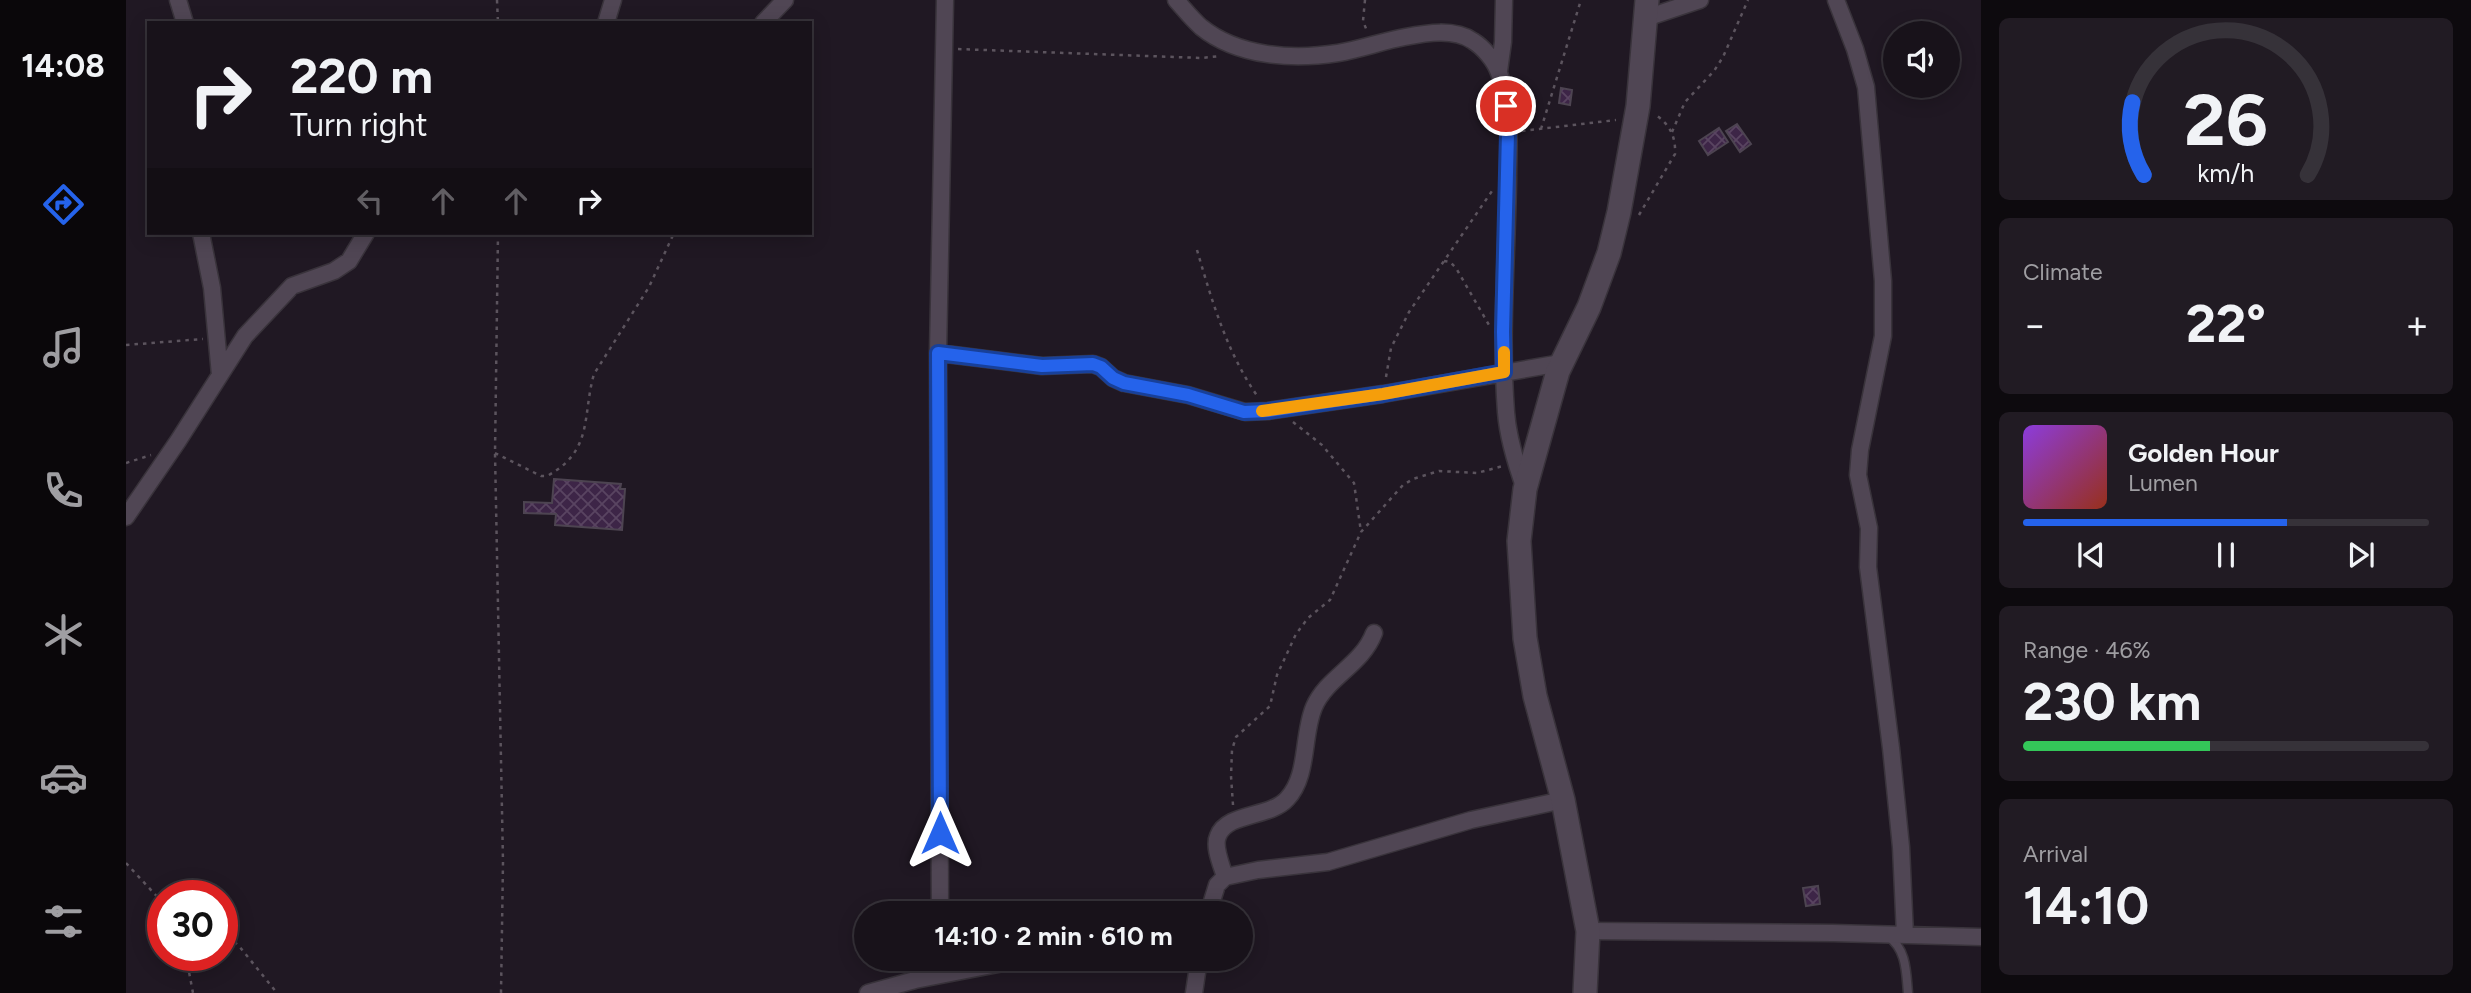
<!DOCTYPE html>
<meta charset="utf-8">
<style>
:root{--surface:#18121a;--page:#211b23;--text:#f1f3f6;--muted:#9f9ea2;--line:#363239;--accent:#2563eb}
body{margin:0;font-family:Figtree,sans-serif;background:var(--page);color:var(--text);height:100vh;display:flex;flex-direction:column;font-size:26px;white-space:nowrap}
*{box-sizing:border-box;margin:0}
p{font-size:23px;color:var(--muted)}
.icon{flex:none;width:38px;height:38px;fill:none;stroke:currentColor;stroke-width:2;stroke-linecap:round;stroke-linejoin:round}
.map{position:relative;flex:1;overflow:hidden}
.sheet{display:flex;flex-direction:column;gap:18px;padding:18px;background:#0d0a0e;width:490px}
.sheet>*{flex:none}
.banner{position:absolute;left:21px;top:21px;width:665px;height:214px;border-radius:0px;box-shadow:0 4px 18px #0003,0 0 0 2px var(--line);background:#18121a;color:var(--text);overflow:hidden}
.tools{position:absolute;left:1757px;top:21px;display:grid;gap:14px}
.tools a{display:grid;place-items:center;width:77px;height:77px;border-radius:50%;background:var(--surface);box-shadow:0 4px 18px #0003,0 0 0 2px var(--line);font-size:35px}
.speed{position:absolute;left:21px;top:880px;display:flex;gap:14px;font-size:35px;font-weight:700;text-align:center}
.speed>*{display:grid;place-content:center;width:91px;height:91px;border-radius:50%;background:var(--surface);box-shadow:0 4px 18px #0003,0 0 0 2px var(--line);line-height:1}
.speed .limit{border:10px solid #d22;background:#fff;color:#111}
.pin{position:absolute;display:grid;place-items:center;width:60px;height:60px;color:#fff;margin:-30px;border:4px solid #fff;border-radius:50%;box-shadow:0 2px 7px #0007}
.me{position:absolute;width:77px;margin:-38px;rotate:0deg;stroke-linejoin:round;filter:drop-shadow(0 0 5px #0008)}
.turn{display:flex;align-items:center;gap:24px;height:147px;padding:0 28px;font-size:32px}
.turn .icon{width:91px;height:91px;stroke-width:2.5}
.turn b{display:block;font-size:49px;line-height:60px}
.lanes{display:flex;align-items:center;height:66px;padding:0 28px;background:#0003;justify-content:center;gap:35px;direction:ltr}
.lanes .off{opacity:.35}
.big{font-size:52px;font-weight:700;line-height:1.1}
.sheet .tile{flex:1;display:flex;flex-direction:column;justify-content:center;gap:10px;min-width:0;padding:0 24px;border-radius:10px;background:var(--page)}
.sheet .dial{align-items:center;gap:0}
.dial svg{height:182px;overflow:visible;fill:none;stroke:var(--line);stroke-width:7;stroke-linecap:round;text-anchor:middle}
.dial text{fill:var(--text);stroke:none}
.song{display:flex;align-items:center;gap:21px}
.cover{width:84px;height:84px;border-radius:10px;background:linear-gradient(135deg,hsl(270 70% 55%),hsl(10 70% 35%))}
.played{height:7px;border-radius:4px;background:linear-gradient(90deg,var(--accent) 65%,var(--line) 65%)}
.keys{display:flex;justify-content:space-around;direction:ltr}
.heat{display:flex;justify-content:space-between;align-items:center;font-size:38px;direction:ltr}
.charge{height:10px;border-radius:5px;background:linear-gradient(90deg,#34c759 46%,var(--line) 0)}
.trip{position:absolute;left:728px;top:901px;width:399px;height:70px;border-radius:35px;background:var(--surface);box-shadow:0 4px 18px #0003,0 0 0 2px var(--line);font-weight:700;line-height:70px;text-align:center}
main{display:flex;flex:1;min-height:0}
.tabs{display:flex;flex-direction:column;width:126px;justify-content:space-around;align-items:center;background:#0a070a;color:var(--muted)}
.tabs .icon{width:49px;height:49px}
.tabs .active{color:var(--accent)}
.tabs b{font-size:32px;color:var(--text)}
.map>svg:first-child{display:block}
</style>
<main>
<nav class="tabs">
<b>14:08</b>
<svg class="icon active" aria-label="directions" viewBox="0 0 24 24"><path d="M12 3l9 9-9 9-9-9zM9 14v-3h6M13 9l2 2-2 2"/></svg>
<svg class="icon" aria-label="music" viewBox="0 0 24 24"><path d="M9 18V5l10-2v13"/><circle cx="6" cy="18" r="3"/><circle cx="16" cy="16" r="3"/></svg>
<svg class="icon" aria-label="phone" viewBox="0 0 24 24"><path d="M5 4h4l2 5-3 2q2 4 5 5l2-3 5 2v4C11 20 4 13 5 4z"/></svg>
<svg class="icon" aria-label="climate" viewBox="0 0 24 24"><path d="M12 3v18M4 7l16 10M4 17L20 7"/></svg>
<svg class="icon" aria-label="car" viewBox="0 0 24 24"><path d="M5 17H2v-5l4-1 3-4h7l3 4 3 1v5h-3M9 17h6M6 11h13"/><circle cx="7" cy="17" r="2"/><circle cx="17" cy="17" r="2"/></svg>
<svg class="icon" aria-label="filters" viewBox="0 0 24 24"><path d="M4 7h16M4 17h16"/><circle cx="9" cy="7" r="2"/><circle cx="15" cy="17" r="2"/></svg>
</nav>
<div class="map">
<svg width="1855" height="993" viewBox="0 0 1855 993">
<defs>
<pattern id="building-cross-hatch" width="8" height="8" patternUnits="userSpaceOnUse" patternTransform="scale(1.75)"><rect width="8" height="8" fill="#3d2547"/><path d="M0 0l8 8M0 8l8-8" fill="none" stroke="#594461"/></pattern>
</defs>
<rect width="100%" height="100%" fill="#201823"/>
<path fill="url(#building-cross-hatch)" stroke="#4d4451" stroke-width="2" d="M 1435,88 L 1446,90 L 1444,105 L 1433,103 Z
M 1611,124 L 1625,144 L 1614,152 L 1600,131 Z
M 1593,128 L 1602,142 L 1582,155 L 1573,141 Z
M 428,479 L 495,484 L 494,489 L 499,489 L 496,530 L 429,525 L 430,514 L 398,513 L 398,502 L 426,503 Z
M 1692,886 L 1694,904 L 1680,906 L 1677,888 Z"/>
<g fill="none" stroke-linecap="round" stroke-linejoin="round">
<g stroke="#39333b" stroke-width="11">
<path id="lane" d="M 1762,936 C 1781,950 1780,972 1782,993"/>
</g>
<g stroke="#39333b" stroke-width="19">
<path id="street" d="M 52,0 L 59,23
M 1050,0 C 1058,9 1066,19 1075,27 C 1112,57 1167,60 1212,53 C 1235,49 1257,41 1279,37 C 1300,33 1328,28 1347,41 C 1357,47 1369,61 1373,73 C 1386,105 1382,145 1382,179 C 1381,256 1374,334 1380,412 C 1382,439 1390,464 1399,489
M 1710,0 L 1729,49 L 1740,87 L 1757,281 L 1757,336 L 1734,450 L 1732,475 L 1743,528 L 1742,567 L 1765,748 L 1775,847 L 1779,935
M 1520,18 L 1574,0
M 480,23 L 487,0
M 637,23 L 659,0
M 1373,71 L 1377,42 L 1378,0
M 75,233 L 86,288 L 94,375
M 812,353 L 916,366 L 967,364 L 975,367 L 987,378 L 998,383 L 1062,395 L 1119,412 L 1142,411 L 1257,394 L 1435,363
M 0,517 L 52,441 L 119,336 L 166,286 L 208,271 L 223,261 L 240,233
M 1099,877 C 1096,866 1087,847 1092,836 C 1101,812 1144,818 1161,799 C 1183,776 1176,735 1188,707 C 1201,677 1236,665 1248,633
M 814,914 L 812,353 L 819,0
M 1082,914 L 1091,885 L 1099,877 L 1132,870 L 1202,862 L 1345,820 L 1437,800
M 1462,931 L 1707,933 L 1855,937
M 742,993 L 789,980 L 897,959
M 1068,993 L 1073,959"/>
</g>
<g stroke="#39333b" stroke-width="26">
<path id="secondary" d="M 1459,993 L 1462,931 L 1437,800 L 1409,696 L 1399,638 L 1393,541 L 1399,489 L 1432,371 L 1463,307 L 1483,253 L 1493,212 L 1512,106 L 1521,0"/>
</g>
<path stroke="#5c545e" stroke-width="2.5" stroke-dasharray="3.5 5" stroke-linecap="butt" d="M 371,0 L 372,23
M 1239,0 L 1237,21 L 1241,31
M 832,49 L 1075,58 L 1094,56
M 1415,129 L 1455,0
M 1396,131 L 1490,120
M 1546,132 L 1559,102 L 1588,71 L 1597,57 L 1622,0
M 1513,215 L 1549,154 C 1550,136 1543,123 1528,114
M 372,233 L 369,453 L 377,862 L 375,993
M 1071,250 C 1086,301 1101,353 1132,397
M 1318,261 L 1324,262 L 1330,268 L 1363,325
M 0,345 L 77,339
M 1260,377 L 1265,348 L 1283,312 L 1366,191
M 1167,422 L 1196,445 L 1228,483 L 1235,532
M 369,453 L 415,476 L 421,476 C 468,451 456,415 468,374 L 523,287 L 548,233
M 0,463 L 25,455
M 1107,805 L 1105,776 L 1106,750 L 1110,737 L 1144,706 L 1151,675 L 1170,634 L 1182,618 L 1204,600 L 1235,532 L 1277,485 L 1287,479 L 1313,471 L 1351,473 L 1377,466
M 0,863 L 37,903
M 96,930 L 113,946 L 151,993
M 60,956 L 67,993"/>
<use href="#lane" stroke="#504654" stroke-width="8"/>
<use href="#street" stroke="#504654" stroke-width="16"/>
<use href="#secondary" stroke="#504654" stroke-width="23"/>
</g>
<g fill="none" stroke-linecap="round" stroke-linejoin="round">
<g stroke="#184099" stroke-width="18">
<path id="route" d="M 814,833 L 812,353 L 916,366 L 967,364 L 975,367 L 987,378 L 998,383 L 1062,395 L 1118,412 L 1142,411 L 1257,394 L 1378,372 L 1377,332 L 1382,133 L 1380,106"/>
</g>
<use href="#route" stroke="#2563eb" stroke-width="12"/>
<path stroke="#f59e0b" stroke-width="12" d="M 1136,411 L 1257,394 L 1378,372 L 1378,352"/>
</g>
</svg>
<div class="tools">
<a><svg class="icon" aria-label="sound" viewBox="0 0 24 24"><path d="M4 9h4l5-4v14l-5-4H4zM17 9q2 3 0 6"/></svg></a>
</div>
<div class="speed"><div class="limit">30</div></div>
<div class="pin" style="left:1380px;top:106px;background:#d93025"><svg class="icon" aria-label="arrive" viewBox="0 0 24 24"><path d="M6 21V4h12l-3 4 3 4H6"/></svg></div>
<svg class="me" style="left:814px;top:833px" viewBox="-20 -20 40 40"><path d="M0-17L14 15 0 8-14 15z" fill="#2563eb" stroke="#fff" stroke-width="4"/></svg>
<div class="trip">14:10 · 2 min · 610 m</div>
<div class="banner">
<div class="turn"><svg class="icon" aria-label="right" viewBox="0 0 24 24"><path d="M7 20v-9h11M14 6l5 5-5 5"/></svg><div><b>220 m</b>Turn right</div></div>
<div class="lanes"><svg class="icon off" aria-label="left" viewBox="0 0 24 24"><path d="M17 20v-9H6M10 6l-5 5 5 5"/></svg><svg class="icon off" aria-label="ahead" viewBox="0 0 24 24"><path d="M12 20V5M6 11l6-6 6 6"/></svg><svg class="icon off" aria-label="ahead" viewBox="0 0 24 24"><path d="M12 20V5M6 11l6-6 6 6"/></svg><svg class="icon" aria-label="right" viewBox="0 0 24 24"><path d="M7 20v-9h11M14 6l5 5-5 5"/></svg></div>
</div>
</div>
<section class="sheet">
<div class="tile dial"><svg viewBox="0 0 100 80">
<path d="M14 69A42 42 0 1 1 86 69"/>
<path d="M14 69A42 42 0 0 1 9 37" stroke="#2563eb"/>
<text x="50" y="56" font-size="32" font-weight="700">26</text>
<text x="50" y="72" font-size="11">km/h</text>
</svg></div>
<div class="tile"><p>Climate</p>
<div class="heat"><a>−</a><b class="big">22°</b><a>+</a></div>
</div>
<div class="tile">
<div class="song"><i class="cover"></i><div><b>Golden Hour</b><p>Lumen</p></div></div>
<div class="played"></div>
<div class="keys"><svg class="icon" aria-label="previous" viewBox="0 0 24 24"><path d="M18 5L8 12l10 7zM5 5v14"/></svg><svg class="icon" aria-label="pause" viewBox="0 0 24 24"><path d="M8 5v14M16 5v14"/></svg><svg class="icon" aria-label="next" viewBox="0 0 24 24"><path d="M6 5l10 7-10 7zM19 5v14"/></svg></div>
</div>
<div class="tile"><p>Range · 46%</p><b class="big">230 km</b><div class="charge"></div></div>
<div class="tile"><p>Arrival</p><b class="big">14:10</b></div>
</section>
</main>
